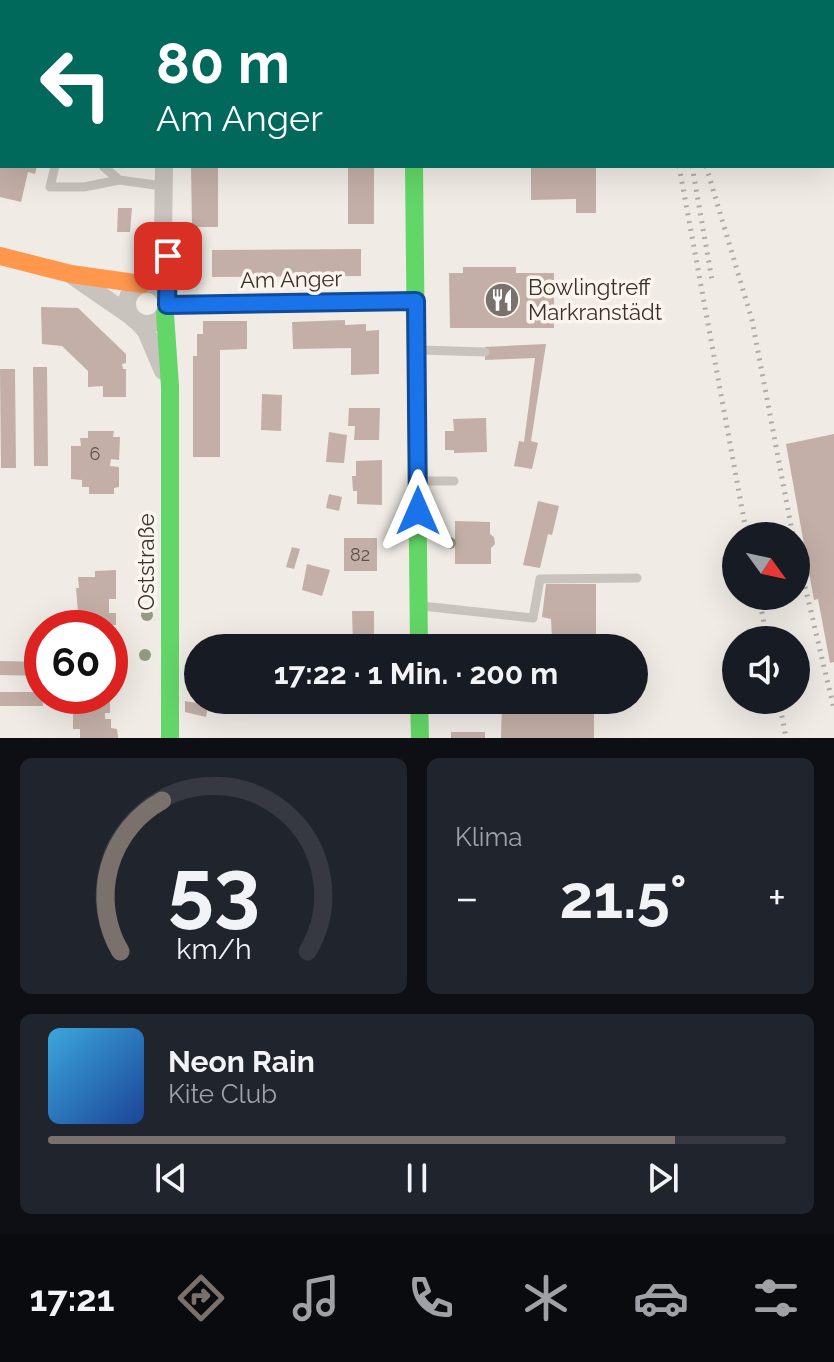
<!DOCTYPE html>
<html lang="de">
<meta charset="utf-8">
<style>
:root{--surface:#171b24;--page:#20242c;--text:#f1f3f6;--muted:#9ea1a6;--line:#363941;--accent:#7a716c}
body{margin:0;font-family:Raleway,sans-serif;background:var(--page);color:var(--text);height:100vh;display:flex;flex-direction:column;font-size:30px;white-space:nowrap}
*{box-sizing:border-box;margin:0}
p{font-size:26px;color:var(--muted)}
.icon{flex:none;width:44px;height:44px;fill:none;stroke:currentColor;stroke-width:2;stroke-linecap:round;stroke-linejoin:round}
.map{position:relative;height:738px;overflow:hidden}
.drawer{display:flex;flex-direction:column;gap:20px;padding:20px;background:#0d0f14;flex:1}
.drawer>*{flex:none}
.banner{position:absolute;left:0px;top:0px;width:834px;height:168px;box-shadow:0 8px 32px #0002;background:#00695c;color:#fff;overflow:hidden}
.needle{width:52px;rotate:123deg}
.tools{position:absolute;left:722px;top:522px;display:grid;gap:16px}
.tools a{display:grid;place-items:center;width:88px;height:88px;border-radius:50%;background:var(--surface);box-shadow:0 8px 32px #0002;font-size:40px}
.speed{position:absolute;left:24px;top:610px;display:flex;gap:16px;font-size:40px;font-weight:700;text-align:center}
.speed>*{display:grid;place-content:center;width:104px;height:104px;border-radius:50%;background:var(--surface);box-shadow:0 8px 32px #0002;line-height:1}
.speed .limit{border:12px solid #d22;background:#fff;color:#111}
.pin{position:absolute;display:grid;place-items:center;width:68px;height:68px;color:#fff;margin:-34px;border-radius:16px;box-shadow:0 4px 12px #0006}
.me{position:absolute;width:88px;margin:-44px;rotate:0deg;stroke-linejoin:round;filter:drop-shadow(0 0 6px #0008)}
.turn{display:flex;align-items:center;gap:28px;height:168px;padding:0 24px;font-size:36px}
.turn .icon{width:104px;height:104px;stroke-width:2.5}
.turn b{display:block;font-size:56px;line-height:68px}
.big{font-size:60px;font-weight:700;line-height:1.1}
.drawer .tile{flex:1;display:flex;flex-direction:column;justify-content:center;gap:12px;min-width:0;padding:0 28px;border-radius:12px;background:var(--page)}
.drawer .dial{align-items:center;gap:0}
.dial svg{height:208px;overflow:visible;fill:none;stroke:var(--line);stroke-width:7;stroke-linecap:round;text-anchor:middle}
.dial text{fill:var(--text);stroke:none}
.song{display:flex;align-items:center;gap:24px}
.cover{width:96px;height:96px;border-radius:12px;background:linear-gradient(135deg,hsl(200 70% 55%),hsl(220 70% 35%))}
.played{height:8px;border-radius:4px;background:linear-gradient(90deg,var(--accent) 85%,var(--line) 85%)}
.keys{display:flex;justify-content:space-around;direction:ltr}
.heat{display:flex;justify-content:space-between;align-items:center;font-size:44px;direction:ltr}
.drawer .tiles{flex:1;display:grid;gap:20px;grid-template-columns:1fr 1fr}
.tile:last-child{grid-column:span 2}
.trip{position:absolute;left:184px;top:634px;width:464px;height:80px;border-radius:40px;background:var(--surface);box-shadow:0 8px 32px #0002;font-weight:700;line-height:80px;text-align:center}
.menu{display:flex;height:128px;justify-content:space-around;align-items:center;background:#090b0e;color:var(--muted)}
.menu .icon{width:56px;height:56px}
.menu .selected{color:var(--accent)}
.menu b{font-size:36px;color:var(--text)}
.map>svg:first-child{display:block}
</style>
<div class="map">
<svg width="834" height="738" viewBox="0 0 834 738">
<rect width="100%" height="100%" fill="#f0ebe5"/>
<path fill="#c3afa7" d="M 0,166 L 37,166 L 35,174 L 28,172 L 21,202 L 0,197 Z
M 191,166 L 218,166 L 218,227 L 192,227 Z
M 348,166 L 374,166 L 374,224 L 348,224 Z
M 531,166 L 596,166 L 596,213 L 576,213 L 576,199 L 531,200 Z
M 118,208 L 132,208 L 130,232 L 117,232 Z
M 361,249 L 361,276 L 212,277 L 212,250 Z
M 463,267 L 516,267 L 516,273 L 554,273 L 554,328 L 450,328 L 449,273 L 463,273 Z
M 41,307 L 78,308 L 126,354 L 126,363 L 122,364 L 123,369 L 126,369 L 126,397 L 103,397 L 103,386 L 88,387 L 88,371 L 62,346 L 42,344 Z
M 345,320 L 345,325 L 366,324 L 366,331 L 379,330 L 379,374 L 351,375 L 351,348 L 293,349 L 292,322 Z
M 203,321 L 247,321 L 247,349 L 220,350 L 220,457 L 193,457 L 193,356 L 197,356 L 197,334 L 203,334 Z
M 546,344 L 531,441 L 538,443 L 532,469 L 514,466 L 519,441 L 524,442 L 535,358 L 485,360 L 485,347 Z
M 33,367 L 47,367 L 48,466 L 34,466 Z
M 0,369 L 15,369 L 16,468 L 1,468 Z
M 262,394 L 282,395 L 281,431 L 261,430 Z
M 349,408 L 380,408 L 379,440 L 354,440 L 355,426 L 348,426 Z
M 486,418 L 487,452 L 454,453 L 454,450 L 445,450 L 445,431 L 454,431 L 453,419 Z
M 88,431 L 114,431 L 113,437 L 120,437 L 119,460 L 111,459 L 110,466 L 119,467 L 119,487 L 114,488 L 114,494 L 89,494 L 89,487 L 82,487 L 82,480 L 71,479 L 71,446 L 81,446 L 80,438 L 88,438 Z
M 329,432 L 347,435 L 344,463 L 326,462 Z
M 834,434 L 834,662 L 830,663 L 818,599 L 814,600 L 786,444 Z
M 382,460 L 382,505 L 357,504 L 357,491 L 353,491 L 352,476 L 356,476 L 356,461 Z
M 329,494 L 342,497 L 339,511 L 326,508 Z
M 538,501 L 559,506 L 552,535 L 548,534 L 540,568 L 523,565 Z
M 455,521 L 490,522 L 490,534 L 494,537 L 495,544 L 491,548 L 491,564 L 455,564 Z
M 344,538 L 377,538 L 377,571 L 344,571 Z
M 292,547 L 300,549 L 294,569 L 286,567 Z
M 307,564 L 330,570 L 322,596 L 302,590 Z
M 116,570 L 116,599 L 109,599 L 109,613 L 116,613 L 116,625 L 110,625 L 110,628 L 72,628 L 72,625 L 79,625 L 76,588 L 79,588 L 78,577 L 95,577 L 95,571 Z
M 546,584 L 596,584 L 596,648 L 500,648 L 500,637 L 552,638 L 551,619 L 542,617 Z
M 352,611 L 374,611 L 374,643 L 353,643 Z
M 0,661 L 42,662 L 42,676 L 0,675 Z
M 0,692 L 42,692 L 43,706 L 0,706 Z
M 73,696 L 110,696 L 110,713 L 105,713 L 105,719 L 111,719 L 111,728 L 117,729 L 118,738 L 80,738 L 80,729 L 73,729 Z
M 354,700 L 386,700 L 386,709 L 354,709 Z
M 502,700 L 594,700 L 594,738 L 501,738 Z
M 185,701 L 208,705 L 206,717 L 185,712 Z
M 451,732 L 485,732 L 485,738 L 451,738 Z"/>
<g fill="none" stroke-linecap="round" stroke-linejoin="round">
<path stroke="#c9c3be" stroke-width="9" d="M 190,0 L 190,2
M 378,0 L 379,2
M 88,2 L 93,0
M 0,19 L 2,19
M 55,166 L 50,187 L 84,187 L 119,180 L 163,186
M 103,166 L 119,180
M 163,238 L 181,237
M 420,350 L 485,352
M 421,481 L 454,481
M 422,606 L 533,618 L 540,579 L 637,578"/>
<path stroke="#c9c3be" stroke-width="18" d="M 164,2 L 164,0
M 164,166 L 163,238 L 168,256 L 166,296
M 73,276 L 131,316
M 148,284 L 163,238
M127 304a20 20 0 1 1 40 0a20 20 0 1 1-40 0Z
M 137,321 L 146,331 L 163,371"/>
<path stroke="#63d668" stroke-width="18" d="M 414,166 L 419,648
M 165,314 L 170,386 L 170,738
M 419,700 L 420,738"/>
<path stroke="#ff974d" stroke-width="18" d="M 0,256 L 71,274 L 142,284
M 167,305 L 416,301"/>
<path stroke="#b3261e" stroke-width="18" d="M 412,0 L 412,2"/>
<path stroke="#b1aca8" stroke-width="5" stroke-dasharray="2 6" stroke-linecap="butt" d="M 650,0 L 650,2
M 664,0 L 664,2
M 679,166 L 747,536
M 692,166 L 712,280
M 706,166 L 752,320 L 793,536
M 796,548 L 834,709
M 759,596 L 767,640
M 779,700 L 786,738"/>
</g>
<g fill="#959b80">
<circle cx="450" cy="543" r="6"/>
<circle cx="147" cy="615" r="6"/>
<circle cx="145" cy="655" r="6"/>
</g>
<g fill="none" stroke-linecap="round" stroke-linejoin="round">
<g stroke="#114b97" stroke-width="20">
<path id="route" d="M 168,256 L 167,305 L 416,301 L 418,511"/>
</g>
<use href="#route" stroke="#1a73e8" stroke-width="14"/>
</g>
<defs>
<g id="restaurant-disc" transform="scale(1.8)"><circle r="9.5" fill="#7a716c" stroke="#fbf5ee"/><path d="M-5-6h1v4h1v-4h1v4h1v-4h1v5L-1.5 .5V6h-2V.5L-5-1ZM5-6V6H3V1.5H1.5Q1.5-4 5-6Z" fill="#fff"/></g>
</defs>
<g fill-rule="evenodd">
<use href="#restaurant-disc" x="502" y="300"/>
</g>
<g text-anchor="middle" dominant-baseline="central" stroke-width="7" stroke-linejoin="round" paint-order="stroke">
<g font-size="18" fill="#5d504a">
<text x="95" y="453">6</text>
<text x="360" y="554">82</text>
</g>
<g font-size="22" fill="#3b302b" stroke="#fbf5ee">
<text transform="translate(291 279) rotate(-1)">Am Anger</text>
<text transform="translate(146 562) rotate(-90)">Oststraße</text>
</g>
<g font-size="22" fill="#3b302b" stroke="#fbf5ee" text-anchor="start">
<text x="528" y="287">Bowlingtreff<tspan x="528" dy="25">Markranstädt</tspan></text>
</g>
</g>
</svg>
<div class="tools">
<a><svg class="needle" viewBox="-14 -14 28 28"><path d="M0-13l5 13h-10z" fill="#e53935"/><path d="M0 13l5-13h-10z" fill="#9ea1a6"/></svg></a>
<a><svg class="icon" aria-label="sound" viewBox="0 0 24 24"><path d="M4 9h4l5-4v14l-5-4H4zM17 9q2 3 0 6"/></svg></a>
</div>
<div class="speed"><div class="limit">60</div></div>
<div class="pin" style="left:168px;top:256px;background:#d93025"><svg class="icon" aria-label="arrive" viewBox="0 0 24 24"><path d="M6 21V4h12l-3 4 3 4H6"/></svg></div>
<svg class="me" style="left:418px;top:511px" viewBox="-20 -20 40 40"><path d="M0-17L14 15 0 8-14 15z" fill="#1a73e8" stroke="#fff" stroke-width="4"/></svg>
<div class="trip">17:22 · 1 Min. · 200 m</div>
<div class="banner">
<div class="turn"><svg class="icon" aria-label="left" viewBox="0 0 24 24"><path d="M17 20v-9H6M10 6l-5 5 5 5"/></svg><div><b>80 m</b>Am Anger</div></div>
</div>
</div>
<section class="drawer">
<div class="tiles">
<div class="tile dial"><svg viewBox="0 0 100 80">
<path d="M14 69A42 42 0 1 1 86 69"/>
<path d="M14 69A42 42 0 0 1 30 11" stroke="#7a716c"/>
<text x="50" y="56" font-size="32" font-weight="700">53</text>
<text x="50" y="72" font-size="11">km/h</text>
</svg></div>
<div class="tile"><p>Klima</p>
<div class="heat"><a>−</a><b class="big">21.5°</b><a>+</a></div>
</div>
<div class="tile">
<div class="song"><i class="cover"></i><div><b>Neon Rain</b><p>Kite Club</p></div></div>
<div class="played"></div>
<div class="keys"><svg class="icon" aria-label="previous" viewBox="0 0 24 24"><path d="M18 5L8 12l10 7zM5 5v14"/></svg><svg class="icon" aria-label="pause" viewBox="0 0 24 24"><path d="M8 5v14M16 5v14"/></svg><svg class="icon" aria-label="next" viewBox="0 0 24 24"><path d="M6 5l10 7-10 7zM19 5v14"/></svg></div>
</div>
</div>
</section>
<nav class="menu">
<b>17:21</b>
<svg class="icon selected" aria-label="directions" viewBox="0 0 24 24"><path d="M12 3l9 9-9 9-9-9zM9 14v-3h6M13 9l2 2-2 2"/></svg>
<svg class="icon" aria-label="music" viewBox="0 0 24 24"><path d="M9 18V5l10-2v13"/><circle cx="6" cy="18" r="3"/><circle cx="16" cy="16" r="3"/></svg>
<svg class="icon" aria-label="phone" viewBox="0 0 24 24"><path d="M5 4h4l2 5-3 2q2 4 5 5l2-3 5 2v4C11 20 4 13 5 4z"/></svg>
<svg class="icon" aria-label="climate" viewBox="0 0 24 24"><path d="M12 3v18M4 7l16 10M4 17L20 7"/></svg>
<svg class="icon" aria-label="car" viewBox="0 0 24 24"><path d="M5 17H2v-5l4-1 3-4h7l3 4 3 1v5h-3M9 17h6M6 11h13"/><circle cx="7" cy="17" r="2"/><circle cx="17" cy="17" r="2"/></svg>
<svg class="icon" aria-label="filters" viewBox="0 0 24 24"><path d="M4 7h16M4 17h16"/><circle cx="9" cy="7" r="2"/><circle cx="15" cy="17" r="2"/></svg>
</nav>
